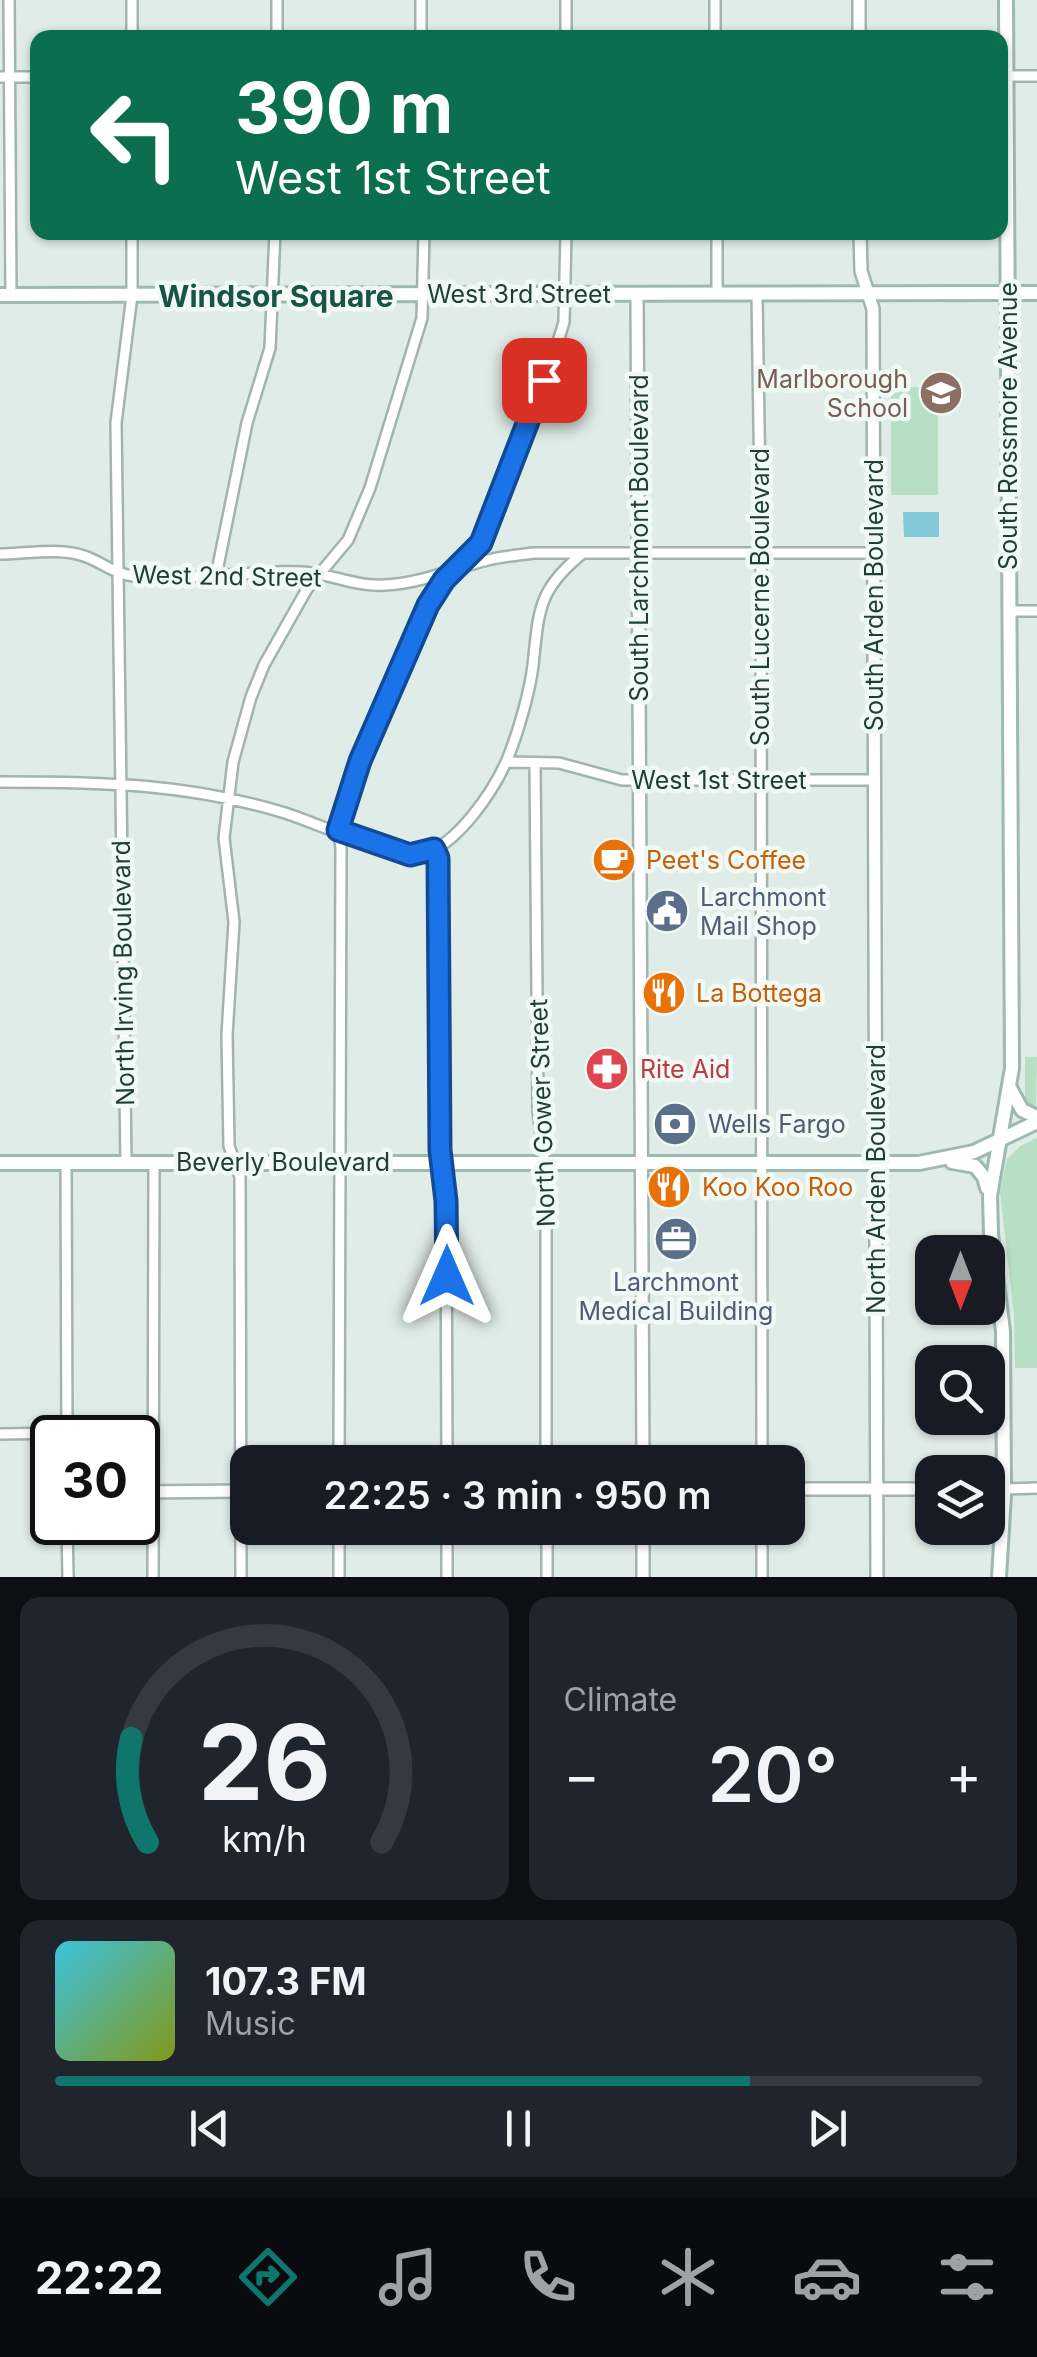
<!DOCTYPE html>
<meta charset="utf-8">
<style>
:root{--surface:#171b24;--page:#20242c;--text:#f1f3f6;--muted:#9ea1a6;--line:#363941;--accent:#0f766e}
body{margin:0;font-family:Inter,sans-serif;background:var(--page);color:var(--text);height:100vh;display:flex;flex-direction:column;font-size:38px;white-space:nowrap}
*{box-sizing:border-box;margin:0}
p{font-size:32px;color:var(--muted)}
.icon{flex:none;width:55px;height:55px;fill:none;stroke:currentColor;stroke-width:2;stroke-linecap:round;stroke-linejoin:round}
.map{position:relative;height:1577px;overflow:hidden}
.sheet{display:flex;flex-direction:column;gap:20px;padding:20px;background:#0d0f14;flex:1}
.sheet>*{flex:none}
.top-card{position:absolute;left:30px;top:30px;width:978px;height:210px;border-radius:20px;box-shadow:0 2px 8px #0004;background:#0b6e4f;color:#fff;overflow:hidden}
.needle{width:65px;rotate:180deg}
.controls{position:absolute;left:915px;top:1235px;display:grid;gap:20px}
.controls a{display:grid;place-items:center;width:90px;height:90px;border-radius:20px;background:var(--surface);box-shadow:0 2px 8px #0004;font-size:50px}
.speed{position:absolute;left:30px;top:1415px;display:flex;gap:20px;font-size:50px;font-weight:700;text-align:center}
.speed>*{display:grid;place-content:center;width:130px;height:130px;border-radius:50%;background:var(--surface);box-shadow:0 2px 8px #0004;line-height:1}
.speed .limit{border:5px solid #111;border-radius:15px;background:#fff;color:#111}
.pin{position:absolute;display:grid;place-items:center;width:85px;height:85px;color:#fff;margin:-42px;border-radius:20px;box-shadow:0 5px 15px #0006}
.me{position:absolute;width:110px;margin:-55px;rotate:0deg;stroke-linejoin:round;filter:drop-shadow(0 0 8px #0008)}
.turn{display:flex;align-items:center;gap:35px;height:210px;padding:0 40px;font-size:45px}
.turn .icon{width:130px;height:130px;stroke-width:2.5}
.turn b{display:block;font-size:70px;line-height:85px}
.big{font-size:75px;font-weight:600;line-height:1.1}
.sheet .tile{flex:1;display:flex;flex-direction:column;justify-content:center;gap:15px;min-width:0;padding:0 35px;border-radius:20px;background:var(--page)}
.sheet .dial{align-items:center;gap:0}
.dial svg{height:260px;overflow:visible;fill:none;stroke:var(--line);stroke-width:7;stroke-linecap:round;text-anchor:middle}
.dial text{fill:var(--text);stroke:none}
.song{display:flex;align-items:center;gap:30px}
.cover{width:120px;height:120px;border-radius:15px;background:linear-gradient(135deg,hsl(190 70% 55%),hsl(70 70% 35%))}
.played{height:10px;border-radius:5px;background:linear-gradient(90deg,var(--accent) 75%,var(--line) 75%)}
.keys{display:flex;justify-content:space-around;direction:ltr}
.heat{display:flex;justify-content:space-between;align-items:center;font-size:55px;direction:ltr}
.sheet .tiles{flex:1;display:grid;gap:20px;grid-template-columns:1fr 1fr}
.tile:last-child{grid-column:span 2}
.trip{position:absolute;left:230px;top:1445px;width:575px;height:100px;border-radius:20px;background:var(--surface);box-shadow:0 2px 8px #0004;font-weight:600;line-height:100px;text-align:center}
.dock{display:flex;height:160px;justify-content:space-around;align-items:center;background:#090b0e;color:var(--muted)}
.dock .icon{width:70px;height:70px}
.dock .active{color:var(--accent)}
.dock b{font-size:45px;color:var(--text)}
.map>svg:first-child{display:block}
</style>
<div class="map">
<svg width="1037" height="1577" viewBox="0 0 1037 1577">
<rect width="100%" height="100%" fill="#e0ece7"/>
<path fill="#b7dfc3" d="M 891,387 L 938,387 L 938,495 L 891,495 Z
M 1025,1057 L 1037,1057 L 1036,1107 L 1025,1102 Z
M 1037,1138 L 1037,1368 L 1015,1368 L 1014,1316 L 1000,1192 L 1007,1159 L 1020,1146 Z"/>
<path fill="#84c7d6" d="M 903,512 L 939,512 L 939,537 L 904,537 Z"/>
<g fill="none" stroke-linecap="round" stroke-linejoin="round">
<g stroke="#a2b4af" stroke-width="14">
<path id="minor" d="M 9,0 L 11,295
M 132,0 L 132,38
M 421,0 L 421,38
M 566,0 L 566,38
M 715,0 L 715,38
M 277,38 L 277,0
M 1000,76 L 1037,76
M 0,77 L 38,77
M 717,232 L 717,294
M 757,295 L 761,553 L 762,1462
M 0,554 C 25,554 60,547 84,556 C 102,562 114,574 133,576 C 190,582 245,570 301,572 C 330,573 355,587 384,585 C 420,584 454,568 488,560 C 503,556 519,555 534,553 L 874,553
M 216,576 L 247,423 L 270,348 L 275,232
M 1009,611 L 1037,611
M 506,762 L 559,763 L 622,780 L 874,780
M 535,763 L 538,1111 L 546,1175 L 546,1462
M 0,782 C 101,782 187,783 285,813 C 314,822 398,860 423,854 C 457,845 493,792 507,760 C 517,736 530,692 533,665 C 539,611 537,590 583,553
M 434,849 L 438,866 L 440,1161 L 446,1201 L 447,1462
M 66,1163 L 67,1438
M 126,1163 L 116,423 L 132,295 L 132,232
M 0,1434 L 67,1433
M 339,1462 L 341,847 L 338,830 L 377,718 L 434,593 L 481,543 L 556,348 L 564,322 L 566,232
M 1004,1489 L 1037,1488
M 67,1522 L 68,1577
M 339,1528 L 339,1577
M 447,1528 L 447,1577
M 547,1528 L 547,1577
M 762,1528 L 762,1577
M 153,1577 L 154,1163
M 241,1577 L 240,1177 L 229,1146 L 227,1035 L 234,922 L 224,838 L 233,762 L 251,697 L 264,665 L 307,589 L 348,540 L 370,488 L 422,318 L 424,232"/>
</g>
<g stroke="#a2b4af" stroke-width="16">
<path id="tertiary" d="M 859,0 L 859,38
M 860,232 L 861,271 L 873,309 L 877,1577
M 637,294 L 643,1462
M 788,1489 L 932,1489
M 988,1489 L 1004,1489
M 138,1492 L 248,1491
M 643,1528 L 643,1577"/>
</g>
<g stroke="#9eb9b0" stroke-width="18">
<path id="secondary" d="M 0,295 L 1037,293
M 1010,1088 L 1022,1110 L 1037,1117
M 952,1162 L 975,1166 L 984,1177 L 987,1188
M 0,1163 L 919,1163 L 974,1152 L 1037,1122
M 999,1577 L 1004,1495 L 1003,1331 L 991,1234 L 990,1196 L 1012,1068 L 1006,0"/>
</g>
<use href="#minor" stroke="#fff" stroke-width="9"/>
<use href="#tertiary" stroke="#fff" stroke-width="11"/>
<use href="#secondary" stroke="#fff" stroke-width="12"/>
</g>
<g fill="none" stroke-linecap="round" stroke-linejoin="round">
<g stroke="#114b97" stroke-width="25">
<path id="route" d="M 447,1276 L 446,1201 L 440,1150 L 438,858 L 434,849 L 410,855 L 338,830 L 360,761 L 428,605 L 444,580 L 481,543 L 544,380"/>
</g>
<use href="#route" stroke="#1a73e8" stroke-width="18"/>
</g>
<defs>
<g id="school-disc" transform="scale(2.25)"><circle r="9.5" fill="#8d6e63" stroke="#f1f9f5"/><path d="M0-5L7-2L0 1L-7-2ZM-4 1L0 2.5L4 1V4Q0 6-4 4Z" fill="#fff"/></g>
<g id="cafe-disc" transform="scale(2.25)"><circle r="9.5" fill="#e8710a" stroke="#f1f9f5"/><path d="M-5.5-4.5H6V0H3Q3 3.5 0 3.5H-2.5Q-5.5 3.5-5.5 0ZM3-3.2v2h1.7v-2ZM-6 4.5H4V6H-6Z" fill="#fff"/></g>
<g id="civic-disc" transform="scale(2.25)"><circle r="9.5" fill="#5c6f8a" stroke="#f1f9f5"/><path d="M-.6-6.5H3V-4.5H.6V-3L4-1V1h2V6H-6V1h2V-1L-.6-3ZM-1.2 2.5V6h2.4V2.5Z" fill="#fff"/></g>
<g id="restaurant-disc" transform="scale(2.25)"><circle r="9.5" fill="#e8710a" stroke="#f1f9f5"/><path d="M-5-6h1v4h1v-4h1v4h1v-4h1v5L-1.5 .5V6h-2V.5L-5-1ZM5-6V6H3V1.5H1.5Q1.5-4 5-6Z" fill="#fff"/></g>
<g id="pharmacy-disc" transform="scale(2.25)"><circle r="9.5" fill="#e0444e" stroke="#f1f9f5"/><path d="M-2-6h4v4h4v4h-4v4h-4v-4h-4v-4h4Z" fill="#fff"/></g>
<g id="bank-disc" transform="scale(2.25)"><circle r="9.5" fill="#5c6f8a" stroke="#f1f9f5"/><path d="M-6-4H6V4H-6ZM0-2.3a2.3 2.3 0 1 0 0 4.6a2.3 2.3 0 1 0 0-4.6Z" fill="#fff"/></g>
<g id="office-disc" transform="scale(2.25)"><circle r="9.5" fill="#5c6f8a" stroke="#f1f9f5"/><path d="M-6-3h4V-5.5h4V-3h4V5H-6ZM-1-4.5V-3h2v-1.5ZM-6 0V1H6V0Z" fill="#fff"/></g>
</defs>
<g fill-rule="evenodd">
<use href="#school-disc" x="941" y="393"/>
<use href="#cafe-disc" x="614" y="860"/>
<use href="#civic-disc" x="667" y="911"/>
<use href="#restaurant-disc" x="664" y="993"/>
<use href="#pharmacy-disc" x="607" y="1069"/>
<use href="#bank-disc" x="675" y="1124"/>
<use href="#restaurant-disc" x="669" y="1187"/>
<use href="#office-disc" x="676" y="1239"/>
</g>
<g text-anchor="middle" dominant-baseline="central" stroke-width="9" stroke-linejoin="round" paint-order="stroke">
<g font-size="25" fill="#1f3e37" stroke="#f1f9f5">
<text x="519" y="294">West 3rd Street</text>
<text transform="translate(1008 426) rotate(-90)">South Rossmore Avenue</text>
<text transform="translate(639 538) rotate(-90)">South Larchmont Boulevard</text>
<text transform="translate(227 576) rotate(1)">West 2nd Street</text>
<text transform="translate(874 595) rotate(-90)">South Arden Boulevard</text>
<text transform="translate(760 597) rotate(-90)">South Lucerne Boulevard</text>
<text x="719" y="780">West 1st Street</text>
<text transform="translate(123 973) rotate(-91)">North Irving Boulevard</text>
<text transform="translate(542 1113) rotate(-92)">North Gower Street</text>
<text x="283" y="1162">Beverly Boulevard</text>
<text transform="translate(876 1179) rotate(-90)">North Arden Boulevard</text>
</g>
<g font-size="25" fill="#785e54" stroke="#f1f9f5" text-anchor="end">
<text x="908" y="379">Marlborough<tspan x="908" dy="29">School</tspan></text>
</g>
<g font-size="25" fill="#c56008" stroke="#f1f9f5" text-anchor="start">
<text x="646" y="860">Peet's Coffee</text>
<text x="696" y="993">La Bottega</text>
<text x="702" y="1187">Koo Koo Roo</text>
</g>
<g font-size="25" fill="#4e5e75" stroke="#f1f9f5" text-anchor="start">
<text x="700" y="897">Larchmont<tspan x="700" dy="29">Mail Shop</tspan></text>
<text x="708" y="1124">Wells Fargo</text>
<text x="676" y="1282" text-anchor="middle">Larchmont<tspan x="676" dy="29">Medical Building</tspan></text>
</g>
<g font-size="25" fill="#be3a42" stroke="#f1f9f5" text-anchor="start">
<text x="640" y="1069">Rite Aid</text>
</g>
<g font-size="30" font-weight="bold" fill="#1a5246" stroke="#f1f9f5">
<text x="276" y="296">Windsor Square</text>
</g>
</g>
</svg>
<div class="controls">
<a><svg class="needle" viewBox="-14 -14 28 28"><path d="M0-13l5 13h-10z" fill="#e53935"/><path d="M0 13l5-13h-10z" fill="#9ea1a6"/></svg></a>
<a><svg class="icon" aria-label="search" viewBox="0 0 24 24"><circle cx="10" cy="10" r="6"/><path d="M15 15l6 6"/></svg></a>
<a><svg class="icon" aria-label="layers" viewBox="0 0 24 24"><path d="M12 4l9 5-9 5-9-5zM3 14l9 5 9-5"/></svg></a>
</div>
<div class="speed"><div class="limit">30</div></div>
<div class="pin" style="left:544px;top:380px;background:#d93025"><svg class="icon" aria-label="arrive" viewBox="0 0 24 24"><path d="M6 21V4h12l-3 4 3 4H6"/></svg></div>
<svg class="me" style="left:447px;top:1276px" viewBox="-20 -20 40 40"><path d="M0-17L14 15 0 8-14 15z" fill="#1a73e8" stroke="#fff" stroke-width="4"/></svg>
<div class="trip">22:25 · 3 min · 950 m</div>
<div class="top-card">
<div class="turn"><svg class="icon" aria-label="left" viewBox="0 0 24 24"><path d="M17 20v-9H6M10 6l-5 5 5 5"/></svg><div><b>390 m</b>West 1st Street</div></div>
</div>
</div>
<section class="sheet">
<div class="tiles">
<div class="tile dial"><svg viewBox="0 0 100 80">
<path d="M14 69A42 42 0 1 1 86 69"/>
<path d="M14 69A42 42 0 0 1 9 37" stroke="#0f766e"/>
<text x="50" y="56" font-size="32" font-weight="700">26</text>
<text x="50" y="72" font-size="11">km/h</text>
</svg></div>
<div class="tile"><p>Climate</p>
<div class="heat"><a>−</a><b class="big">20°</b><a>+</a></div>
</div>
<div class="tile">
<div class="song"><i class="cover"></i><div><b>107.3 FM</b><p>Music</p></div></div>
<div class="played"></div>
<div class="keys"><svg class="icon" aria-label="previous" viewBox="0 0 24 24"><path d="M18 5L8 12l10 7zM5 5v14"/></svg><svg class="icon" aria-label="pause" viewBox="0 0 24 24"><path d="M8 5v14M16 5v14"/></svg><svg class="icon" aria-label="next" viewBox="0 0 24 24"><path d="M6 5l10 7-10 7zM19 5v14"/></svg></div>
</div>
</div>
</section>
<nav class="dock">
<b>22:22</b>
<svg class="icon active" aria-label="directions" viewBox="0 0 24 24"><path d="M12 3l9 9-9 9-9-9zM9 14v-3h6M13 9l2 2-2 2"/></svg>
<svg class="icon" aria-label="music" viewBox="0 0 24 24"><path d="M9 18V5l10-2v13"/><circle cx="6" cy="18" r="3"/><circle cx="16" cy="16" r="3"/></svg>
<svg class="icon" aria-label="phone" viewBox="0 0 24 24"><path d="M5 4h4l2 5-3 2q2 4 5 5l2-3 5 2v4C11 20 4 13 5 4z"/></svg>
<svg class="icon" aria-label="climate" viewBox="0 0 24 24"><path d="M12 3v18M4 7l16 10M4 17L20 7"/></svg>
<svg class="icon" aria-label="car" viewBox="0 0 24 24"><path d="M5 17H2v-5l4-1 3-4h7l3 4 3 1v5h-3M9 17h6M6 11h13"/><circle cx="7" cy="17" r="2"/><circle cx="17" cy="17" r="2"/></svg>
<svg class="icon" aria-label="filters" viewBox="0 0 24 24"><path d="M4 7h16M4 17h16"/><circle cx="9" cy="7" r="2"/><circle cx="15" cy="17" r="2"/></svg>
</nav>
